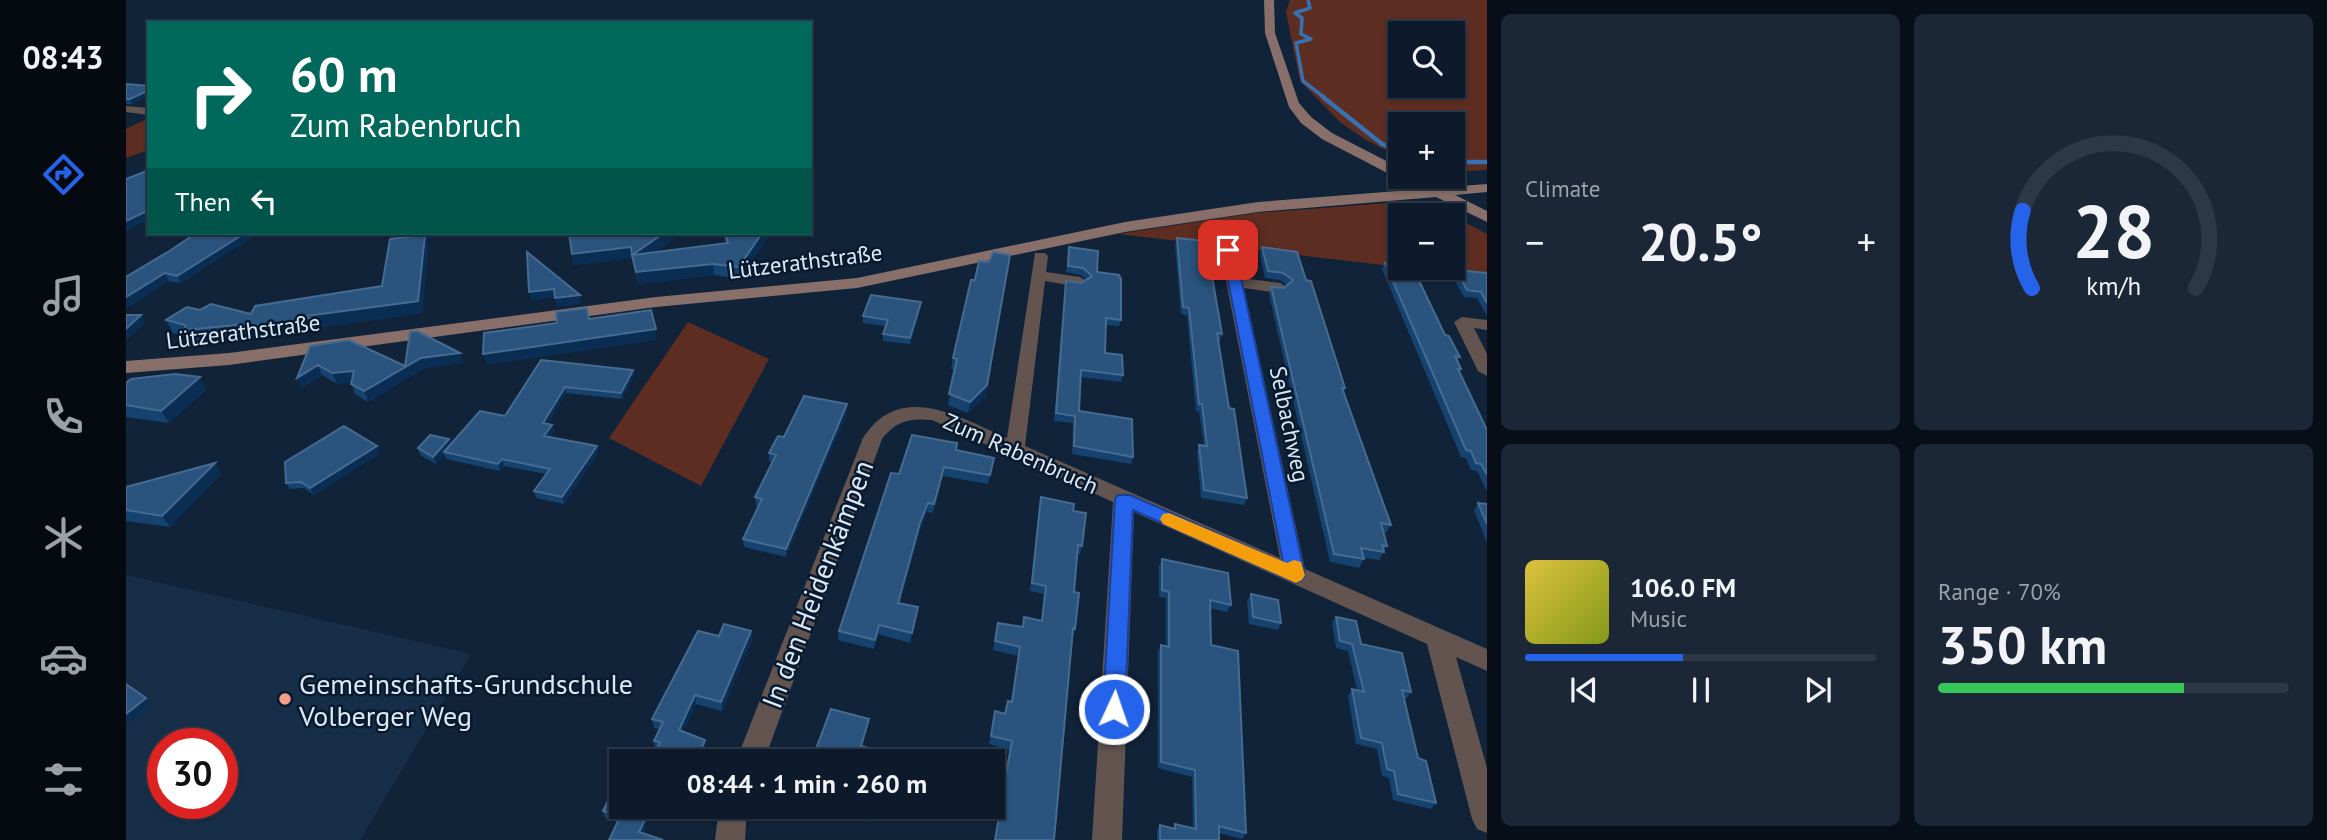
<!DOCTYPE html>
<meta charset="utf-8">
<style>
:root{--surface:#0d1a2b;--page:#1b2737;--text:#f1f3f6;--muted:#9aa1a9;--line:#2d3847;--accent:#2563eb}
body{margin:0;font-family:"PT Sans",sans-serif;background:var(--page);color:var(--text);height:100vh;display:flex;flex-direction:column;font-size:26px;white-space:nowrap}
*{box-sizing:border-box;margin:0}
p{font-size:23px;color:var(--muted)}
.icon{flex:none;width:38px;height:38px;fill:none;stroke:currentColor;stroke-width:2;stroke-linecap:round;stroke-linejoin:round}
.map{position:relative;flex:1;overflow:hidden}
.sheet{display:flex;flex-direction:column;gap:14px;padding:14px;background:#070e18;width:840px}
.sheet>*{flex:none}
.hud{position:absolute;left:21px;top:21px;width:665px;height:214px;border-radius:0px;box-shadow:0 2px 5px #0004,0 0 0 2px var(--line);background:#00695c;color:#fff;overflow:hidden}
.controls{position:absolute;left:1262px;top:21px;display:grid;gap:14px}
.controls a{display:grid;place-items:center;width:77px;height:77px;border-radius:0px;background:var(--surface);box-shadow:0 2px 5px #0004,0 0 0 2px var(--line);font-size:35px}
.speed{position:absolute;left:21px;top:728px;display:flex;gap:14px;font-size:35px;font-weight:700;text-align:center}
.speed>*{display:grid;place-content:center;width:91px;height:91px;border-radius:50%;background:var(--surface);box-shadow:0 2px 5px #0004,0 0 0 2px var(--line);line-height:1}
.speed .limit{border:10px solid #d22;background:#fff;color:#111}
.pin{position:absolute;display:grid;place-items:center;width:60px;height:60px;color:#fff;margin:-30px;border-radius:14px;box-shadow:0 4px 10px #0006}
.me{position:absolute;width:77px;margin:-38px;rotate:3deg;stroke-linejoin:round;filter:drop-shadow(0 0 5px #0008)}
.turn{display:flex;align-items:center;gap:24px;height:147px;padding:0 28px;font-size:32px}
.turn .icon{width:91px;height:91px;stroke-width:2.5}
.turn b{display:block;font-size:49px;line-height:60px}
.then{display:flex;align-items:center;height:66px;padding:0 28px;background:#0003;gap:14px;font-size:26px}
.big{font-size:52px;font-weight:700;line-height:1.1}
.sheet .widget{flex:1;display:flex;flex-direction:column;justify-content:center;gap:10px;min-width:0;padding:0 24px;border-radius:10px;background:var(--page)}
.sheet .dial{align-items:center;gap:0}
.dial svg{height:182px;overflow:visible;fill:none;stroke:var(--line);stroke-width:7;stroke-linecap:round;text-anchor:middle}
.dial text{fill:var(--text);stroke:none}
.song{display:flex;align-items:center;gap:21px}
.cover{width:84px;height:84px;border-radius:10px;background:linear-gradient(135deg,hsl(50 70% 55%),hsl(70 70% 35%))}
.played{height:7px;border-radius:4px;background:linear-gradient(90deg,var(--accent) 45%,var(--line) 45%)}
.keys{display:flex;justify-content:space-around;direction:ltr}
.heat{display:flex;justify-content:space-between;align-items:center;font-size:38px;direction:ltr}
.charge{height:10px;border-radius:5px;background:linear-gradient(90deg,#34c759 70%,var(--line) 0)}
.sheet .tiles{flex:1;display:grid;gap:14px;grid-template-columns:repeat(2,1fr)}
.trip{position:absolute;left:483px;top:749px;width:396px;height:70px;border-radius:0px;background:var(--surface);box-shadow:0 2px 5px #0004,0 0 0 2px var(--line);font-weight:700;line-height:70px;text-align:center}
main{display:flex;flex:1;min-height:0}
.dock{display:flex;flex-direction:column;width:126px;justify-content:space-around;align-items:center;background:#050a11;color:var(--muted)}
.dock .icon{width:49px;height:49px}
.dock .current{color:var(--accent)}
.dock b{font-size:32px;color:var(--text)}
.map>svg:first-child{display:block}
</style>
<main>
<nav class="dock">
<b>08:43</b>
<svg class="icon current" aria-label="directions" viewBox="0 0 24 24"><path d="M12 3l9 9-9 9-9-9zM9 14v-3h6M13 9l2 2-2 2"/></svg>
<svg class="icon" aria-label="music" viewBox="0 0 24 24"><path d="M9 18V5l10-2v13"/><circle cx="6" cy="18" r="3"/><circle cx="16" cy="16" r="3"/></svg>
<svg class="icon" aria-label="phone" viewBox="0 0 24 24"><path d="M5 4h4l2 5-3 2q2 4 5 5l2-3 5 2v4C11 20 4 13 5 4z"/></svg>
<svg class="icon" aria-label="climate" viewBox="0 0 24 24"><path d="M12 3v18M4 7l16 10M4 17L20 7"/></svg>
<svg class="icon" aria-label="car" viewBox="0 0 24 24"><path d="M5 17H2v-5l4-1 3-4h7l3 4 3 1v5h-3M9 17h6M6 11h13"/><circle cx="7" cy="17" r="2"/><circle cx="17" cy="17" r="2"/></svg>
<svg class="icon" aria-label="filters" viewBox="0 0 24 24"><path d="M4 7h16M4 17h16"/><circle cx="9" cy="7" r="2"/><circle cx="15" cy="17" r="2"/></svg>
</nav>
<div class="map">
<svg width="1361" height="840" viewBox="0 0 1361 840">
<rect width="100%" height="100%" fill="#112339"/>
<path fill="#172e49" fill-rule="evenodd" d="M 0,575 L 345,654 L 234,840 L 0,840 ZM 37,744 L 96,744 L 96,803 L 37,803 Z"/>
<path fill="#5d2d22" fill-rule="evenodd" d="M 1164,0 L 1361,0 L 1361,170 L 1327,172 L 1326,124 L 1274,124 L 1274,157 L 1242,141 L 1215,123 L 1174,81 L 1160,12 ZM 1326,33 L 1326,86 L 1274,86 L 1274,33 Z
M 23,118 L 23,150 L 0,158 L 0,129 Z
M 1262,203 L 1323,215 L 1274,215 L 1274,267 L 992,234 L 1130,213 Z
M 1327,216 L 1361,234 L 1361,280 L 1277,268 L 1326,268 Z
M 562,322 L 643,359 L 575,486 L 483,438 Z"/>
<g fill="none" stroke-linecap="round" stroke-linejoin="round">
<path stroke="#3771b2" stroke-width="3.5" d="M 1182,0 L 1184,8 L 1169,13 L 1176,18 L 1175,34 L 1185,39 L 1170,43 L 1177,81 L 1199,98"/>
<path stroke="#3771b2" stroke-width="4.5" d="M 1197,97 L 1256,144 L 1274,152
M 1326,162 L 1361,162"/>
<path fill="#635450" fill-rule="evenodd" d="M 0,106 L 23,108 L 23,115 L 0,112 Z
M 1102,245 L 1110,250 L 1116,278 L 1154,283 L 1162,288 L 1154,293 L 1118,288 L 1179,569 L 1361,649 L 1361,671 L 1330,657 L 1361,768 L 1361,833 L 1351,829 L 1346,819 L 1301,644 L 1008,512 L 996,840 L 966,840 L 987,502 L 806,420 C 783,418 770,421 756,439 L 638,761 L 610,761 L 737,438 C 774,380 833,417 881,438 L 909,253 L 919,253 L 922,256 L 920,272 L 954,277 L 962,282 L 954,287 L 919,281 L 899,446 L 1154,558 L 1094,250 Z
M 1336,317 L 1361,320 L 1361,330 L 1348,328 L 1361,354 L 1361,376 L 1352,371 L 1328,322 Z
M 593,807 L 621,807 L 619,840 L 589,840 Z"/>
<path fill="#886f69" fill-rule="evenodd" d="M 1138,0 L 1148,0 L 1149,33 L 1173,103 L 1185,117 L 1206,133 L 1274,168 L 1274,177 L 1279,177 L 1269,177 L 1196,139 L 1175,123 L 1163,107 L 1139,33 Z
M 1361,184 L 1361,192 L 1329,195 L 1361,211 L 1361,222 L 1310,197 L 1132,212 L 999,232 L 731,288 L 530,307 L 103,365 L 0,373 L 0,361 L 103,353 L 530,297 L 731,278 L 999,222 L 1132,202 Z"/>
</g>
<path fill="#15426e" d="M 0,84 L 23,86 L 23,96 L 6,104 L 0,104 Z
M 284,233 L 306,233 L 305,239 L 300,240 L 302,247 L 296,313 L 189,328 L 190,331 L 124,339 L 123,337 L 67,343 L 64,338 L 47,333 L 40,320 L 74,310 L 125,314 L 256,286 L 285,237 Z
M 443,233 L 556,233 L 527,253 L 600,244 L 597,233 L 644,233 L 613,279 L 588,275 L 512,284 L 506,258 L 448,265 Z
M 1051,238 L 1091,265 L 1089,272 L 1085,271 L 1096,334 L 1094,341 L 1092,341 L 1103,408 L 1121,498 L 1118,505 L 1075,498 L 1071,452 L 1073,445 L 1078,446 L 1073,411 L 1070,411 L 1061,315 L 1055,314 L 1049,245 Z
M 943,247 L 971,272 L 995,320 L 993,326 L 980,325 L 979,353 L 997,375 L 995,382 L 955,377 L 953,411 L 1007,457 L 1005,464 L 946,454 L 947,423 L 928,421 L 940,281 L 955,283 L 961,280 L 955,275 L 940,272 Z
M 1136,247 L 1180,280 L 1219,388 L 1218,391 L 1265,525 L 1260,533 L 1258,533 L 1261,546 L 1253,560 L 1238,558 L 1238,559 L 1233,568 L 1204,562 L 1143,294 L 1145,287 L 1158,288 L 1161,285 L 1154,280 L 1139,278 L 1134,255 Z
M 45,250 L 55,283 L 43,281 L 0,308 L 0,277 Z
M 1259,263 L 1319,335 L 1334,357 L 1331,361 L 1335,369 L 1334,373 L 1361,430 L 1361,492 L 1351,471 L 1345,470 L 1340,458 L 1335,457 L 1256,269 Z
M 1330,270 L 1361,273 L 1361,316 L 1351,298 L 1338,297 L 1326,276 Z
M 845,280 L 860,396 L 842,413 L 822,405 L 829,370 L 825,369 L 827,358 Z
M 795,302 L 795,308 L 784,344 L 757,341 L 757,334 L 760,326 L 737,323 L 737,316 Z
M 184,346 L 279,366 L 337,363 L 298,368 L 242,402 L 229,394 L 225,382 L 211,384 L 196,375 L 176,388 Z
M 415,360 L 507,370 L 508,376 L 496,399 L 440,393 L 422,424 L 426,425 L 428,431 L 424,437 L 471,446 L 472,453 L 438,504 L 410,498 L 408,491 L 420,474 L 378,466 L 374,471 L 320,459 L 318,454 L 310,464 L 294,455 L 292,448 L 323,439 L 325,444 L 379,416 Z
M 74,377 L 80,390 L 43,423 L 0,417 L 0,383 Z
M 721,404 L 721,412 L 660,557 L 618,547 L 617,539 L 633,506 L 630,506 L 629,497 L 646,462 L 643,462 L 643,453 L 658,437 Z
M 831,443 L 830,450 L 868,458 L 862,484 L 817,476 L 807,513 L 801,512 L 793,533 L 774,603 L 792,607 L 784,643 L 752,634 L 748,649 L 712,640 L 713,631 L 773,474 Z
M 254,453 L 188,495 L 178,488 L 164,489 L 160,483 Z
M 95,474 L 44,527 L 0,521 L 0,487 Z
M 915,497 L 947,511 L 956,546 L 954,554 L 952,554 L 948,592 L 949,629 L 947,637 L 928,840 L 869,840 L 883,750 L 863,744 L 867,720 L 879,714 L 885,702 L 892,656 L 867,650 L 872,623 L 896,627 L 898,617 L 915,621 L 918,594 L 904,591 L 913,506 Z
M 1352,503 L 1361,504 L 1361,543 L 1348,510 Z
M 1036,559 L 1105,605 L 1101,612 L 1084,608 L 1085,645 L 1120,833 L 1116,839 L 1093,833 L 1093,840 L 1031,840 L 1031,831 L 1034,825 L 1047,828 L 1049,824 L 1067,828 L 1066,777 L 1032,768 L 1032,652 L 1035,645 L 1040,646 L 1040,598 L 1033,597 L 1033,566 Z
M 1125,594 L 1155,623 L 1152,630 L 1123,624 L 1121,601 Z
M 1210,617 L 1235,644 L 1285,692 L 1280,699 L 1278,698 L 1292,758 L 1310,803 L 1305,809 L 1267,800 L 1263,778 L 1256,776 L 1251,749 L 1230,744 L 1222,696 L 1226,689 L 1231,690 L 1222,651 L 1210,648 L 1206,623 Z
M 625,631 L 626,640 L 596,711 L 570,704 L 557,732 L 579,740 L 580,748 L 575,761 L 525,761 L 531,750 L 529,749 L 528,741 L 533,729 L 528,728 L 526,719 L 593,636 Z
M 525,807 L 526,813 L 491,822 L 479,818 L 477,811 Z
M 687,807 L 744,807 L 741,822 Z"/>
<path fill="#0a2e53" d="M 23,90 L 23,96 L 6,104 L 4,99 Z
M 23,210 L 23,219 L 0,231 L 0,221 Z
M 119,233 L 134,233 L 55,283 L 51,276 Z
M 284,233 L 306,233 L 305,239 L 300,240 L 302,247 L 296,313 L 189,328 L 190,331 L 124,339 L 118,327 L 180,316 L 292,301 L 287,241 Z
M 538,233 L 556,233 L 509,265 L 506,255 L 507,266 L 506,255 Z
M 636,233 L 644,233 L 613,279 L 613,267 Z
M 505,247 L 506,258 L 448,265 L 446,254 Z
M 884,255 L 860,396 L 842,413 L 844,402 Z
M 587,264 L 588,275 L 512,284 L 510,272 Z
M 39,273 L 43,281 L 0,308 L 0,297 Z
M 428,289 L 430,297 L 405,301 L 403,292 Z
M 454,295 L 455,304 L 431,307 L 429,298 Z
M 795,302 L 795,308 L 784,344 L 784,338 Z
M 15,315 L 19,323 L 0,341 L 0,329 Z
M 530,329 L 531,340 L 361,365 L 357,354 Z
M 334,353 L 337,363 L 298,368 L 242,402 L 238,391 L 295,358 Z
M 192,365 L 196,375 L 176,388 L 171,378 Z
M 507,370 L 508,376 L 496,399 L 495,393 Z
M 228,371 L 232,381 L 211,384 L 206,373 Z
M 74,377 L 80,390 L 43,423 L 35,411 Z
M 439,387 L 440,393 L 419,430 L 417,423 Z
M 721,404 L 721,412 L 660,557 L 660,549 Z
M 426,425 L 428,431 L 420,443 L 418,436 Z
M 323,439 L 326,445 L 318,452 L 318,454 L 310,464 L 307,457 Z
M 251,446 L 254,453 L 188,495 L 184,488 Z
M 471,446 L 472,453 L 438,504 L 436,497 Z
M 376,459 L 378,466 L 374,471 L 372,464 Z
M 89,463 L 95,474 L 44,527 L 36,516 Z
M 818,467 L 817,476 L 807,513 L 808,504 Z
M 802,503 L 801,512 L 793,533 L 771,612 L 772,603 L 794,523 Z
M 792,607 L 791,616 L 784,643 L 786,633 Z
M 753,625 L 752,634 L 748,649 L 749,640 Z
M 625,631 L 626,640 L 596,711 L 595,702 Z
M 569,695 L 570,704 L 554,739 L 553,730 Z
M 20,698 L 25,704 L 0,725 L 0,714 Z
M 743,719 L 742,726 L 735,753 L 735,746 Z
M 579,740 L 580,748 L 575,761 L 570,761 Z
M 525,807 L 526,813 L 515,838 L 513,832 Z"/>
<path fill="#2a537d" stroke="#466b90" stroke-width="2" d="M 0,84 L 23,86 L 23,90 L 4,99 L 0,99 Z
M 23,170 L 23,210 L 0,221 L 0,179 Z
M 70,233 L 119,233 L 51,276 L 39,273 L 0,297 L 0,277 L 45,250 Z
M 443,233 L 538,233 L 506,255 L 505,247 L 446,254 Z
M 599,233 L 636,233 L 613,267 L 587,264 L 510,272 L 506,255 L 602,243 Z
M 299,235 L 292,301 L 180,316 L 185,318 L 118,327 L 120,324 L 60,330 L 59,325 L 40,320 L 61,307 L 74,310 L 85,304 L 125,314 L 129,306 L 256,286 L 264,239 Z
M 1051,238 L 1087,242 L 1091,265 L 1085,264 L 1086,276 L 1096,334 L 1091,333 L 1103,408 L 1108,409 L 1121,498 L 1078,490 L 1073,445 L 1081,446 L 1076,404 L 1073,404 L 1063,308 L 1057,307 Z
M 943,247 L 972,251 L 971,272 L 993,275 L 995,279 L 995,320 L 980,318 L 979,353 L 996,355 L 997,375 L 955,370 L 953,411 L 1006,419 L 1007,457 L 948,446 L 949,416 L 930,413 L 940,281 L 955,283 L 966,276 L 957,268 L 942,266 Z
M 1136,247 L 1171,252 L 1180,280 L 1185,281 L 1219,388 L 1216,388 L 1265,525 L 1255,523 L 1261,546 L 1256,545 L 1258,552 L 1235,548 L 1238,559 L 1208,554 L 1145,287 L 1158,288 L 1167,280 L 1157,273 L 1142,271 Z
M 401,252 L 454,295 L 429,298 L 428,289 L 403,292 Z
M 867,252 L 884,255 L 861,385 L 844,402 L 823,394 L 831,359 L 827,358 L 845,280 L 849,280 L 853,261 L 863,262 Z
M 1259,263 L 1274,265 L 1274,268 L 1287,268 L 1319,335 L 1323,336 L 1334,357 L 1329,356 L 1335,369 L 1332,369 L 1361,430 L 1361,475 L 1355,464 L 1350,463 L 1345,451 L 1340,450 Z
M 1330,270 L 1361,273 L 1361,303 L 1355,292 L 1341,290 Z
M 745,295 L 795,302 L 784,338 L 757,334 L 762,320 L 737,316 Z
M 461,308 L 463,319 L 525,310 L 530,329 L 357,354 L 358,333 L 431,323 L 430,312 Z
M 0,315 L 15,315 L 0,329 Z
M 291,331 L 334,353 L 295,358 L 238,391 L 225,384 L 228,371 L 206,373 L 192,365 L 171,378 L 184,346 L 223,340 L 279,366 L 284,332 Z
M 415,360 L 507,370 L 495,393 L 439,387 L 417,423 L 426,425 L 418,436 L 471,446 L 436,497 L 408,491 L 424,469 L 376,459 L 372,464 L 318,452 L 354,411 L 379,416 Z
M 49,374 L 74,377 L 35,411 L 0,405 L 0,383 L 5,379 Z
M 678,396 L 721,404 L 660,549 L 617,539 L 636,499 L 629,497 L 650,455 L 643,453 L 652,436 L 658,437 Z
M 218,426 L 251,446 L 184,488 L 175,482 L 160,483 L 159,462 Z
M 304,435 L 323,439 L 307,457 L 292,448 Z
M 786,435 L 831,443 L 830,450 L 868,458 L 864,475 L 818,467 L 808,504 L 802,503 L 794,523 L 772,603 L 792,607 L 786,633 L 753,625 L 749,640 L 713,631 L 765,473 L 773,474 Z
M 89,463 L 36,516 L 0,510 L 0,487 Z
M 915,497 L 948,504 L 947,511 L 960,513 L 956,546 L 952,545 L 948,592 L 953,593 L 949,629 L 947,628 L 928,840 L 869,840 L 886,741 L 865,736 L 869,711 L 879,714 L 882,701 L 886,702 L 894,647 L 869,641 L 872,623 L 897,627 L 898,617 L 916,621 L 920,586 L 906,583 Z
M 1352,503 L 1361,504 L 1361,524 Z
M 1036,559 L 1102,573 L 1105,605 L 1084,600 L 1085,645 L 1112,651 L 1120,833 L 1093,826 L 1093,840 L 1034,840 L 1034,825 L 1049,829 L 1049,824 L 1070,829 L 1069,770 L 1035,762 L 1035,645 L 1043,647 L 1043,592 L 1036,590 Z
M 1125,594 L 1152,600 L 1155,623 L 1127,617 Z
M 1210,617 L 1230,621 L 1235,644 L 1276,653 L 1285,692 L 1276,690 L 1292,758 L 1300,761 L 1310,803 L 1272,794 L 1268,771 L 1261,769 L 1256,743 L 1235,738 L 1226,689 L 1238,692 L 1226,644 L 1214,641 Z
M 598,624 L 625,631 L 595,702 L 569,695 L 553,730 L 579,740 L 570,761 L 525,761 L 534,742 L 528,741 L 537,722 L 526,719 L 572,631 L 593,636 Z
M 0,684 L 20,698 L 0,714 Z
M 705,709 L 743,719 L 735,746 L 750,750 L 747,761 L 669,761 L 672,752 L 687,757 Z
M 485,795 L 495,798 L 495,807 L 525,807 L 513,832 L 537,840 L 483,840 L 494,817 L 477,811 Z
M 710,807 L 743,807 L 741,815 Z"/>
<path fill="#2563eb" stroke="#184099" stroke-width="2" d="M 1102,246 L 1109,250 L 1179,575 L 1176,580 L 1170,583 L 1163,580 L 1007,510 L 999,709 L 995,716 L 988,719 L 980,716 L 977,709 L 989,499 L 992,495 L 1004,495 L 1157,562 L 1096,250 Z"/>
<path fill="#f59e0b" d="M 1043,513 L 1161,563 L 1168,560 L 1175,562 L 1179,575 L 1176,580 L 1170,583 L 1163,580 L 1037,524 L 1034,519 L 1037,514 Z"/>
<circle fill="#f49e89" stroke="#071a2e" stroke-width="2.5" cx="159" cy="699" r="7"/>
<g text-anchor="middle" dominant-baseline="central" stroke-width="5" stroke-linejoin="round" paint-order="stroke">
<g font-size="23" fill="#dce8f6" stroke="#071a2e">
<text transform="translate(679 261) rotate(-7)">Lützerathstraße</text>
<text transform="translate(117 331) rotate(-7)">Lützerathstraße</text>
<text transform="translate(1164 424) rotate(78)">Selbachweg</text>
<text transform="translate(895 453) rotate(24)">Zum Rabenbruch</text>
</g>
<g font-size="28" fill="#dce8f6" stroke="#071a2e">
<text transform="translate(691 584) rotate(-69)">In den Heidenkämpen</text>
</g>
<g font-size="28" fill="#dce8f6" stroke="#071a2e" text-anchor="start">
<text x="173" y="683">Gemeinschafts-Grundschule<tspan x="173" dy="32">Volberger Weg</tspan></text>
</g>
</g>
</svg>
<div class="controls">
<a><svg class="icon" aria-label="search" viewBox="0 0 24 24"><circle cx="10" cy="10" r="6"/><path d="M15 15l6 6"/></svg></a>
<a>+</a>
<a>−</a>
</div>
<div class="speed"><div class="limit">30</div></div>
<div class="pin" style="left:1102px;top:250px;background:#d93025"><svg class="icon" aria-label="arrive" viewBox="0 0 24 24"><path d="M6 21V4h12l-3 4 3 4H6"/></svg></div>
<svg class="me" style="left:988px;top:709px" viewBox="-20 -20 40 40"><circle r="17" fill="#2563eb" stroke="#fff" stroke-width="3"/><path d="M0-11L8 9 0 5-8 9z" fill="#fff"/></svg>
<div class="trip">08:44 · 1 min · 260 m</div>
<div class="hud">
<div class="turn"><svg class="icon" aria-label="right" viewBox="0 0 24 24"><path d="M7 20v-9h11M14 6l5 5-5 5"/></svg><div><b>60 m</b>Zum Rabenbruch</div></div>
<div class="then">Then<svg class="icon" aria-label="left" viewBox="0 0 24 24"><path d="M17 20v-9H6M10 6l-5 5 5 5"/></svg></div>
</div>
</div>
<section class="sheet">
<div class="tiles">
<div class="widget"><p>Climate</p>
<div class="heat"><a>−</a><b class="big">20.5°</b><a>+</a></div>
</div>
<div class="widget dial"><svg viewBox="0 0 100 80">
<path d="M14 69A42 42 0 1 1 86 69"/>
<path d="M14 69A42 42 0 0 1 10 35" stroke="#2563eb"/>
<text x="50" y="56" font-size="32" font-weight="700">28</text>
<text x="50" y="72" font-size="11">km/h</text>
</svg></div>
<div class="widget">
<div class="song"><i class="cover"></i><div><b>106.0 FM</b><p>Music</p></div></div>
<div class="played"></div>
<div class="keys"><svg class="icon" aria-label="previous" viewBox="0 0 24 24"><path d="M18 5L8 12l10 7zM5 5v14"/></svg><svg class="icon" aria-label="pause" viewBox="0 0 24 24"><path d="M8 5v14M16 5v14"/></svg><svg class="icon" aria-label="next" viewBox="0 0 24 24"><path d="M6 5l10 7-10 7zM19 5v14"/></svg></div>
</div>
<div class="widget"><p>Range · 70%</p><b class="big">350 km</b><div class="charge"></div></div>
</div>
</section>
</main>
